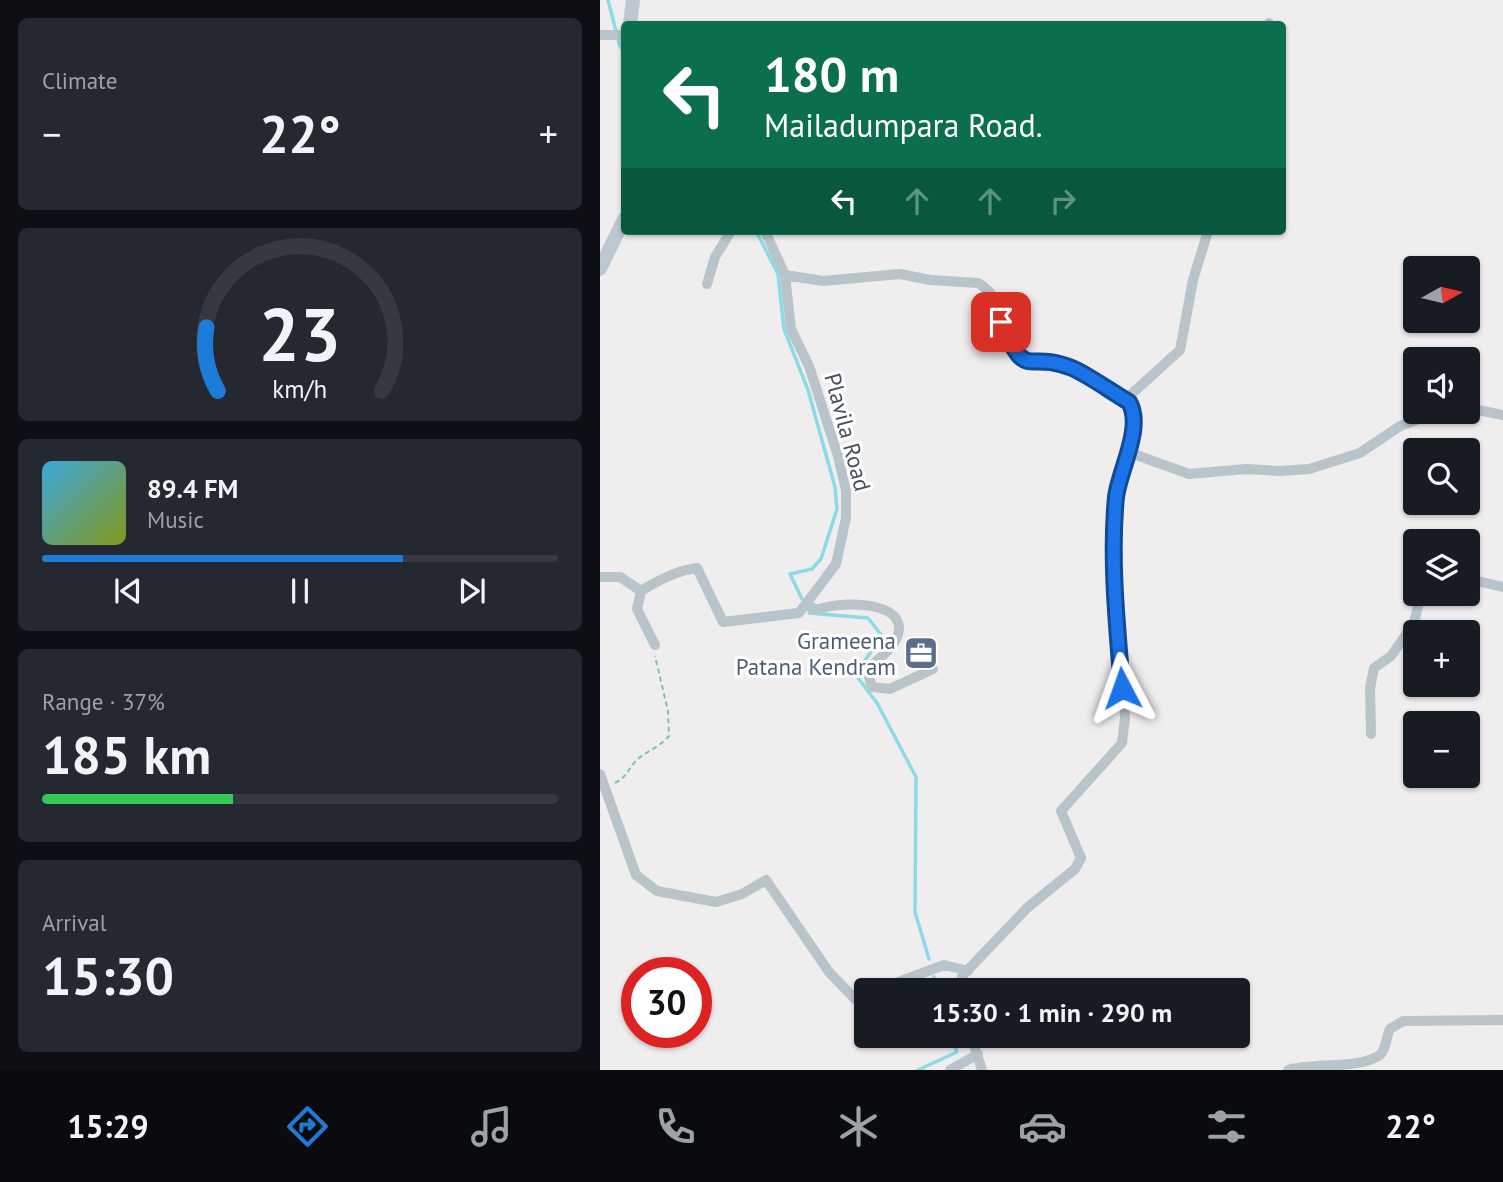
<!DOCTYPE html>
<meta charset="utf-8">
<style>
:root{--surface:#171b24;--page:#242831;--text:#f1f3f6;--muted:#9ea1a6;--line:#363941;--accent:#1f7bd8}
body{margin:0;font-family:"PT Sans",sans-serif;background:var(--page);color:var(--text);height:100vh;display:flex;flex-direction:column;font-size:26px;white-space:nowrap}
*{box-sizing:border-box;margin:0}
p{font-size:23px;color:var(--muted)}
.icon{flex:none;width:38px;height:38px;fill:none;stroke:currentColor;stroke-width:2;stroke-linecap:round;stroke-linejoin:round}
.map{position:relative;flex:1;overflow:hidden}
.drawer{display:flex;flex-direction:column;gap:18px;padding:18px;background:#0d0f14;width:600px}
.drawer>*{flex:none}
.top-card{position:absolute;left:21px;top:21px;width:665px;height:214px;border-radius:7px;box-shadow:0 2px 5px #0004;background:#0b6e4f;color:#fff;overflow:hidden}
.needle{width:46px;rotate:82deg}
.tools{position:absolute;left:803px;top:256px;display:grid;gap:14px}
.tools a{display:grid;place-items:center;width:77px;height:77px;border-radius:7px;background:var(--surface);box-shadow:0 2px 5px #0004;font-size:35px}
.speed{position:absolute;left:21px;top:957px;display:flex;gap:14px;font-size:35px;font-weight:700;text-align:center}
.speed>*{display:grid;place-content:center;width:91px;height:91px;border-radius:50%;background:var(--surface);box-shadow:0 2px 5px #0004;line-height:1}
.speed .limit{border:10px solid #d22;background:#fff;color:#111}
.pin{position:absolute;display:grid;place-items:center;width:60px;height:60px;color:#fff;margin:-30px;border-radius:14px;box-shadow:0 4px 10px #0006}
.me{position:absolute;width:77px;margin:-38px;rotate:356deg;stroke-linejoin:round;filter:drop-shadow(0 0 5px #0008)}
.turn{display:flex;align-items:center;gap:24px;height:147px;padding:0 28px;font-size:32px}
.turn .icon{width:91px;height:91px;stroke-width:2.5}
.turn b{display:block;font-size:49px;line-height:60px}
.lanes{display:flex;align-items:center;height:66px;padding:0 28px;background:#0003;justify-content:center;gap:35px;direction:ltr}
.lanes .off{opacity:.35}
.big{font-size:52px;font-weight:600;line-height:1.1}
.drawer .widget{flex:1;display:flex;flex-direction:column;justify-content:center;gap:10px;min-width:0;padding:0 24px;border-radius:10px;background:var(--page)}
.drawer .dial{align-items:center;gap:0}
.dial svg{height:182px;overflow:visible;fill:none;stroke:var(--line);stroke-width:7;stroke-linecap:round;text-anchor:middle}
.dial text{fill:var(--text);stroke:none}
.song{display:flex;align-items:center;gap:21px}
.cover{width:84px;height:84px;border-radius:10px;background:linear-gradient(135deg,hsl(200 70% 55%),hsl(70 70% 35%))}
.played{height:7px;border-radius:4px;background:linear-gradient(90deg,var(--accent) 70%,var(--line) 70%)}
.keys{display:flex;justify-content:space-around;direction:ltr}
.heat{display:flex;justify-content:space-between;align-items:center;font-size:38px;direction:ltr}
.charge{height:10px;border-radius:5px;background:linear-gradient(90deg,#34c759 37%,var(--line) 0)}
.trip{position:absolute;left:254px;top:978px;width:396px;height:70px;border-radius:7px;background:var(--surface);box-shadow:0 2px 5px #0004;font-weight:600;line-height:70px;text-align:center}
.dock{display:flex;height:112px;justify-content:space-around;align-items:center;background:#090b0e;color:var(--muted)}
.dock .icon{width:49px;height:49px}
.dock .current{color:var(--accent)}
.dock b{font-size:32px;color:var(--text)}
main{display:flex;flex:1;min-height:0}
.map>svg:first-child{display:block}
</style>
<main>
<section class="drawer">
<div class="widget"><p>Climate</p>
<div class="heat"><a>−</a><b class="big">22°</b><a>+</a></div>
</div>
<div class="widget dial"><svg viewBox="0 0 100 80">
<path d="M14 69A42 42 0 1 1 86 69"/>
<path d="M14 69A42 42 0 0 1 9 41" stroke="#1f7bd8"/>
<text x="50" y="56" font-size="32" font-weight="700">23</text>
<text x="50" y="72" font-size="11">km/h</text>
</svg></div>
<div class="widget">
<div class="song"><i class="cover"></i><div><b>89.4 FM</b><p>Music</p></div></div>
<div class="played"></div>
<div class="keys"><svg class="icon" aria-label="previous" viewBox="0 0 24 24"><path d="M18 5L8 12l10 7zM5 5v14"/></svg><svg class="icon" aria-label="pause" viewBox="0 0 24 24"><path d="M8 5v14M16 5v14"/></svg><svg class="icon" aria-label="next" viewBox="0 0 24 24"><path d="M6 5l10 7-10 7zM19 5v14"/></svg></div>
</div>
<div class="widget"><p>Range · 37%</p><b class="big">185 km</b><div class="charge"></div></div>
<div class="widget"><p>Arrival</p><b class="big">15:30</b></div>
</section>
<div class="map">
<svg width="903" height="1070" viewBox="0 0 903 1070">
<rect width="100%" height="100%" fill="#f0edee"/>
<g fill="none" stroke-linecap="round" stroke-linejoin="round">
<path stroke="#8bdae8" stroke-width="3.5" d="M 8,0 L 19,43 L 24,53
M 134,231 L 141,231
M 156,231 L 178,274 L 184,329 L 208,390 L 235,487 L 237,509 L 221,559 L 212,569 L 190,574 L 202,599
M 209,613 L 268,618 L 282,636 L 261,666 L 258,678 L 277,703 L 316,777 L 315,912 L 329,959
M 334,977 L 339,990
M 318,1070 L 357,1052 L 352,1036"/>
<path stroke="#76c99c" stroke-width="2" stroke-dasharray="5 3.5" stroke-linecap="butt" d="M 15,783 C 26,777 27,772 34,763 C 42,753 59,748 69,736 L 68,711 L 55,656"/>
<path stroke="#b9c3ca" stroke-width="10" d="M 669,24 L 669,23
M 0,35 L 24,35
M 185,275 L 223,281 L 300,274 L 330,280 L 378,283 C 408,299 397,338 421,359 C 435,365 450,361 465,365 C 483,370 513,392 529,403 L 534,418 L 516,495 L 515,548 L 525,718 L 522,743 L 461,811 L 481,858 L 475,869 L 427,908 L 362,976 L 362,990
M 107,284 L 115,257 L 131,231
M 525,400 L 580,350 L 593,280 L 608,231
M 868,408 L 903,415
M 528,452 L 589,474 L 646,469 L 680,471 L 709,469 L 760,453 L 800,426 L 840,411
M 0,577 L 20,577 L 41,591
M 868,579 L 903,587
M 207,605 L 217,610 C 234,602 298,599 299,628 C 299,647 277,658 267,671 L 272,687 L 290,689 L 333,669
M 55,645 L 37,609 L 41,591 C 57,581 79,570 97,568 L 123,622 L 199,613 L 236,564 L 246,518 L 246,491 L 238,456 L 209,366 L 191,329 L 185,275 L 165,231
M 771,734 L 770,688 L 774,668 L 791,656 L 814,623 L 821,593
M 0,774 L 36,875 L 57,891 L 116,902 L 142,894 L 166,880 L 229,972 L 255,999 L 266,996
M 277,990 L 344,965 L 368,971
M 371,1036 L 382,1070
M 350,1070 L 378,1054
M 688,1070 C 715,1062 757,1070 780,1055 C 786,1050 786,1037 790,1029 L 803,1021 L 903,1020"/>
<path stroke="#bcc7d1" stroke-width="14" d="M 30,24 L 33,0
M 0,269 L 24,219"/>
</g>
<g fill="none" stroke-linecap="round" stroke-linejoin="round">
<g stroke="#114b97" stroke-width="18">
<path id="route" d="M 401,322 C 428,384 424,349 472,368 C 485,373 515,394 529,402 C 544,427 519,471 516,497 C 510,559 517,625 522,688"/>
</g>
<use href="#route" stroke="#1a73e8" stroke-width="12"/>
</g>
<defs>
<g id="office-square" transform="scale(1.75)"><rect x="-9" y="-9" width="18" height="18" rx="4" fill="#5c6f8a" stroke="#fff"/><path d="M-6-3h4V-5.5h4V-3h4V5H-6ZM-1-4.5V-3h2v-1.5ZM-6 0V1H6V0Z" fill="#fff"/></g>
</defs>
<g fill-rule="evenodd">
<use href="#office-square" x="321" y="653"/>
</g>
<g text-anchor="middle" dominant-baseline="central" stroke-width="6" stroke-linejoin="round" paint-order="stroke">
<g font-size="23" fill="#46525a" stroke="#fff">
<text transform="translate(248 432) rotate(75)">Plavila Road</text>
</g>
<g font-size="23" fill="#4e5e75" stroke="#fff" text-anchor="end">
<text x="296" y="640">Grameena<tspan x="296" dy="26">Patana Kendram</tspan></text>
</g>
</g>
</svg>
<div class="tools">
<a><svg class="needle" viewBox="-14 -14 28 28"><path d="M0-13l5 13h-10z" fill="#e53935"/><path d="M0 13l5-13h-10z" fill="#9ea1a6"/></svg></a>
<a><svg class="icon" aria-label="sound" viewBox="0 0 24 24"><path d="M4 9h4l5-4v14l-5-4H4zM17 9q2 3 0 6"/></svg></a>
<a><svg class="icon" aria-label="search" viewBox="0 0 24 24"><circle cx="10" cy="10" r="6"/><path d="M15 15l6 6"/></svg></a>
<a><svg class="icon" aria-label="layers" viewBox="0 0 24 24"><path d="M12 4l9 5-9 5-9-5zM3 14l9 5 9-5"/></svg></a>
<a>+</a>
<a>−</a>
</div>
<div class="speed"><div class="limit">30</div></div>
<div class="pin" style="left:401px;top:322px;background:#d93025"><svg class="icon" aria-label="arrive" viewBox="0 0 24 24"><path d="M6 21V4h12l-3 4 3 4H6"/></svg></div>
<svg class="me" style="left:522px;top:688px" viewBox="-20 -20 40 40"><path d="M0-17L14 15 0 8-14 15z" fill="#1a73e8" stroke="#fff" stroke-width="4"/></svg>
<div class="trip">15:30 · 1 min · 290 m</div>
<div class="top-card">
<div class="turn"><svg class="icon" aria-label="left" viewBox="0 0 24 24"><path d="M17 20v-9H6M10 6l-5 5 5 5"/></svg><div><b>180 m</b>Mailadumpara Road.</div></div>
<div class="lanes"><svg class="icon" aria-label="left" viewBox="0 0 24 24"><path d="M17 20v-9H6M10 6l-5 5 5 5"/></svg><svg class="icon off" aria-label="ahead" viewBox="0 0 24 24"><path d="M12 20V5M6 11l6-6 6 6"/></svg><svg class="icon off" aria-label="ahead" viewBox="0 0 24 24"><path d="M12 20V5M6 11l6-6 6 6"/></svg><svg class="icon off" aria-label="right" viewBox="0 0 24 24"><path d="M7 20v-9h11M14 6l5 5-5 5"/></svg></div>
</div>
</div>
</main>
<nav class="dock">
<b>15:29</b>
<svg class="icon current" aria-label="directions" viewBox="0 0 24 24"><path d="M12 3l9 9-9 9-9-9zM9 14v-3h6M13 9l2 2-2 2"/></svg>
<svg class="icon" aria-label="music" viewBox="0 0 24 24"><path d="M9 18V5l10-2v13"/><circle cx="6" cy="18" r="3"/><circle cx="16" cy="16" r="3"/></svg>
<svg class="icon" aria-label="phone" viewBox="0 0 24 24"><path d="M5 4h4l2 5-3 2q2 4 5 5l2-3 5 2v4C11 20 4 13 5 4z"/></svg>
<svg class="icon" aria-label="climate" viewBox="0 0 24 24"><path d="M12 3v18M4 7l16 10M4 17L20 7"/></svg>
<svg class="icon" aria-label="car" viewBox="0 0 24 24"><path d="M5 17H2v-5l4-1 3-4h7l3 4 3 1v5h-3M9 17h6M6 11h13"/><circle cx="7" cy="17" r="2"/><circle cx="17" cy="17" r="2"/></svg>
<svg class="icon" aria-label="filters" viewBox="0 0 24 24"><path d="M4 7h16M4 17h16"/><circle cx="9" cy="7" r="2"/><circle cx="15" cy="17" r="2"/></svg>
<b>22°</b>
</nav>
